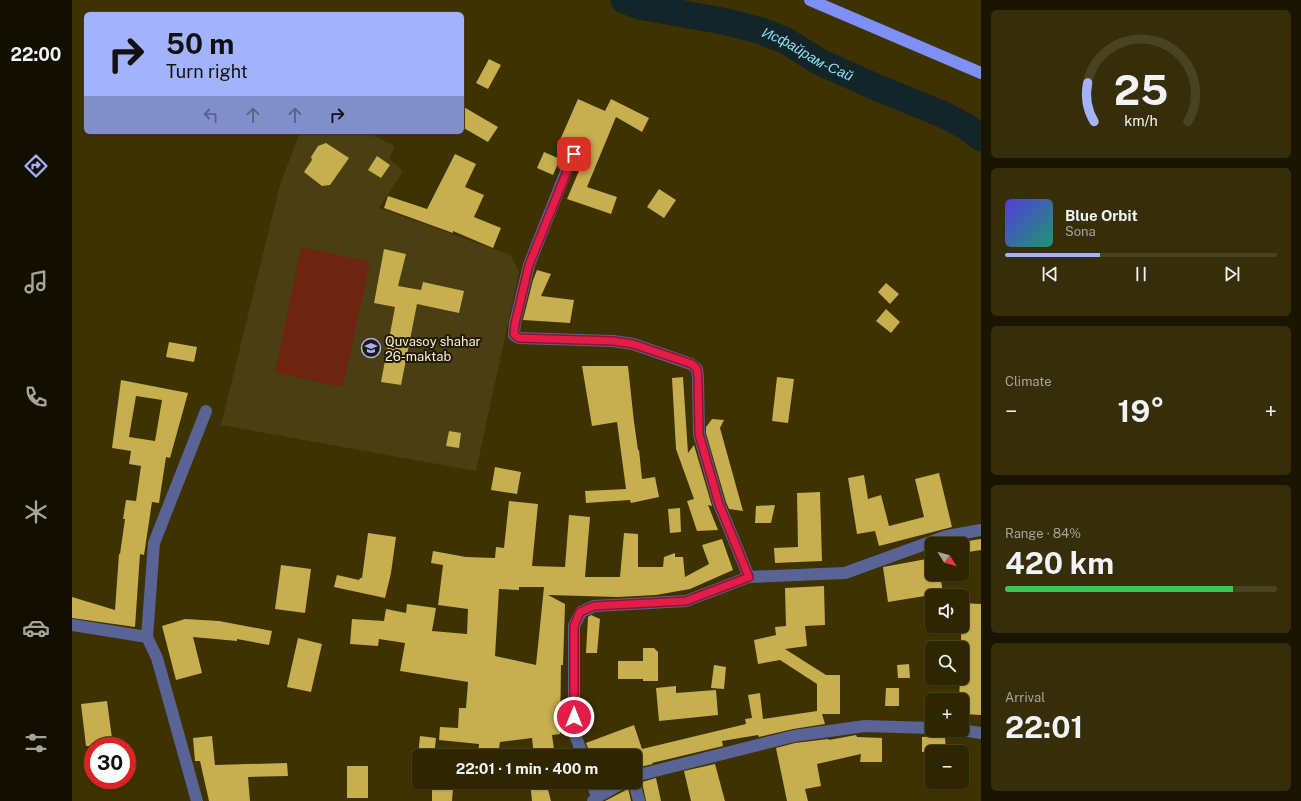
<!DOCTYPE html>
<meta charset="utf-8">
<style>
:root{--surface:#2e2600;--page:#362e0a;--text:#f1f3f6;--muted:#a7a599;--line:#494322;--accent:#a2b2fd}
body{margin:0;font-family:"Public Sans",sans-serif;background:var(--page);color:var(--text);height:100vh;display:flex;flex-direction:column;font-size:15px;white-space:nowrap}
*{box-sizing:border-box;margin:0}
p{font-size:13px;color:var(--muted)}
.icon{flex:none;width:22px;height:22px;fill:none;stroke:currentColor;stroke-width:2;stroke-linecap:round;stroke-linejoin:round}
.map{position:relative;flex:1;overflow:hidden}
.side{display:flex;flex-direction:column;gap:10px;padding:10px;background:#191500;width:320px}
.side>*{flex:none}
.hud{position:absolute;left:12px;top:12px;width:380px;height:122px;border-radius:6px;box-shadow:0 1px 3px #0004,0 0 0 1px var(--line);background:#a2b2fd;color:#111;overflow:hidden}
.needle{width:26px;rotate:127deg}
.fabs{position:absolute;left:853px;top:537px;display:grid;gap:8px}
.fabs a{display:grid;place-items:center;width:44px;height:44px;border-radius:6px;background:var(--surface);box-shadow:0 1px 3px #0004,0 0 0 1px var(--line);font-size:20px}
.speed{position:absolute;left:12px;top:737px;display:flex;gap:8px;font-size:20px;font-weight:700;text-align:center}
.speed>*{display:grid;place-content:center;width:52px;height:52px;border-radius:50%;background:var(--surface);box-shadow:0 1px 3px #0004,0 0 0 1px var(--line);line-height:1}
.speed .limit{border:6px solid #d22;background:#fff;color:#111}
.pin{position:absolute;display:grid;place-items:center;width:34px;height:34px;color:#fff;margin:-17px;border-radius:8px;box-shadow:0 2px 6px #0006}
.me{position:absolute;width:44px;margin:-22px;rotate:0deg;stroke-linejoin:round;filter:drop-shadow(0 0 3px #0008)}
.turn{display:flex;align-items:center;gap:14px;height:84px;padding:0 16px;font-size:18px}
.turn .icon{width:52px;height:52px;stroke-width:2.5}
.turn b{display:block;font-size:28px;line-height:34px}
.lanes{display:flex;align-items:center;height:38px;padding:0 16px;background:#0003;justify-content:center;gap:20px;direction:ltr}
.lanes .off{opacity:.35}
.big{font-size:30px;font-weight:700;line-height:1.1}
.side .widget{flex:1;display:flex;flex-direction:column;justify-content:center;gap:6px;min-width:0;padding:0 14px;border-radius:6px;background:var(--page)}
.side .dial{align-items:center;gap:0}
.dial svg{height:104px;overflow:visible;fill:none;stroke:var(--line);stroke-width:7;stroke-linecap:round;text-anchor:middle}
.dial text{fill:var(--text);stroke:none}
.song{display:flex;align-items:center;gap:12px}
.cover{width:48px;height:48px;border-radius:6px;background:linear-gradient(135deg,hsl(250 70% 55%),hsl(160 70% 35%))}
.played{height:4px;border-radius:2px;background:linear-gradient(90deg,var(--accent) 35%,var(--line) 35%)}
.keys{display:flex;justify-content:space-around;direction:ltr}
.heat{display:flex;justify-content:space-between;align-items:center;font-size:22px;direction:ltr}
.charge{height:6px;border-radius:3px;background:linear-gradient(90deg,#34c759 84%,var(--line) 0)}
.trip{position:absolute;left:340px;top:749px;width:230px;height:40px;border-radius:6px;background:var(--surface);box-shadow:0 1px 3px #0004,0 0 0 1px var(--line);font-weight:700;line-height:40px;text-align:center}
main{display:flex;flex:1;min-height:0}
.tab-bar{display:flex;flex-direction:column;width:72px;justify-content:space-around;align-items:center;background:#120f00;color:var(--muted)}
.tab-bar .icon{width:28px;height:28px}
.tab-bar .current{color:var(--accent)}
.tab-bar b{font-size:18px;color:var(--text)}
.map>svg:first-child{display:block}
</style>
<main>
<nav class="tab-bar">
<b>22:00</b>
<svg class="icon current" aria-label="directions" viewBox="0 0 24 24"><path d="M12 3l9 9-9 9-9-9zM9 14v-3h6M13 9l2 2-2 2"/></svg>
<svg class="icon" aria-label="music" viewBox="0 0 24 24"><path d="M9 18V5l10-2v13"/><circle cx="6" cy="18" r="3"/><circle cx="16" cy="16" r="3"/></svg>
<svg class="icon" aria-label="phone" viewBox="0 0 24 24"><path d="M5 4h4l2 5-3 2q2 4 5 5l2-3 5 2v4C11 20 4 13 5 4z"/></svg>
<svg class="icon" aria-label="climate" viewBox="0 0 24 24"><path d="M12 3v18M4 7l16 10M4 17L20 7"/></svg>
<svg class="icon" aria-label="car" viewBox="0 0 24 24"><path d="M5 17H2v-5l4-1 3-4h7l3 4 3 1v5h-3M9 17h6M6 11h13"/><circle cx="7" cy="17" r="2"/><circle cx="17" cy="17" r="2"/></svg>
<svg class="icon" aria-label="filters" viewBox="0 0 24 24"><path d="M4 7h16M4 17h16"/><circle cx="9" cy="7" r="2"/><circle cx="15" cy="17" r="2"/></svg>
</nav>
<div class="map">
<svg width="909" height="801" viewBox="0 0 909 801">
<rect width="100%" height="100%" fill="#3e3200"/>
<path fill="#4a3f12" d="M 228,132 L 295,132 L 323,146 L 317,158 L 331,171 L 307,208 L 439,255 L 447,272 L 404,471 L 149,425 L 208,185 Z"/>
<path fill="#6d2413" d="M 229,247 L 298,262 L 271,387 L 203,373 Z"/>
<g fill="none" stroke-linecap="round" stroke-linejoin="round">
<path stroke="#142529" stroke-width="27" id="s1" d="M 552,0 L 567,6 L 651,21 L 690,31 L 714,41 L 748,62 L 806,88 L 870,114 L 895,127 L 909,138"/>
</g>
<path fill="#c7ae4f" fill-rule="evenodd" d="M 417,59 L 429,65 L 416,89 L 404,83 Z
M 506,99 L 533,111 L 539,99 L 577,118 L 570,132 L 544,117 L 515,187 L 545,197 L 539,214 L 495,199 L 515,152 L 488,140 Z
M 390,106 L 426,127 L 416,142 L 390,127 Z
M 254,143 L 277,158 L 258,185 L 250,186 L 232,172 L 240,160 L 239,157 L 246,146 Z
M 472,152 L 488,159 L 481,175 L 465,168 Z
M 383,154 L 404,164 L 393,187 L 412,195 L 402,217 L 429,228 L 421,248 L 381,231 L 381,233 L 312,208 L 316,196 L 355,209 Z
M 305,156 L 318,165 L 309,178 L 296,170 Z
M 587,189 L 604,200 L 592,218 L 575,207 Z
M 312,249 L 334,254 L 326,286 L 349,290 L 351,282 L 392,291 L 387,313 L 345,304 L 329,385 L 309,382 L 323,307 L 302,303 Z
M 465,270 L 479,274 L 469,296 L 502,300 L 498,323 L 451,320 L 461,280 Z
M 814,283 L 827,294 L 818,304 L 806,292 Z
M 814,309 L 828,322 L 819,333 L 804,321 Z
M 97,342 L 125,347 L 122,362 L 94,357 Z
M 510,366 L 556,366 L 562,422 L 566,450 L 567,450 L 570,479 L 583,477 L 587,497 L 559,503 L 558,500 L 514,503 L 513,491 L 554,489 L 545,422 L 520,426 Z
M 611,377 L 616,453 L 622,445 L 640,506 L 636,505 L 646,530 L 625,531 L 615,501 L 622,499 L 604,449 L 600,378 Z
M 705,377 L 722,379 L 716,423 L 700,421 Z
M 49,380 L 116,393 L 98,458 L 94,457 L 87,503 L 80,502 L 72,555 L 68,554 L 63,627 L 0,618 L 0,597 L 43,610 L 47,554 L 48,554 L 53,519 L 51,519 L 54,500 L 64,501 L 69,466 L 57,464 L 59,451 L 40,448 ZM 64,396 L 90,400 L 83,441 L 57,437 Z
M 640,419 L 652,420 L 648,428 L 671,511 L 657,509 L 654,502 L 634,433 L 634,427 Z
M 377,431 L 389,433 L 387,448 L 374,446 Z
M 423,467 L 449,472 L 445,494 L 419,490 Z
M 867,473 L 880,527 L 807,546 L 803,531 L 785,534 L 776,478 L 792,475 L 796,499 L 809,495 L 817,526 L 852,517 L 843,479 Z
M 748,492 L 750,561 L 703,563 L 702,548 L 726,547 L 725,493 Z
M 437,501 L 466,504 L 460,566 L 493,567 L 497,515 L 518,517 L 513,577 L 548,577 L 552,533 L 566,534 L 566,567 L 591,567 L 592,557 L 603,553 L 603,557 L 611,557 L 613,577 L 637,564 L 630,545 L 650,539 L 661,570 L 618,589 L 584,595 L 546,597 L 476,595 L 493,604 L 491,665 L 489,665 L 488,734 L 480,735 L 483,756 L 462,756 L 460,738 L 428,742 L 426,756 L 406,756 L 407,744 L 367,740 L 368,727 L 386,728 L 387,708 L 394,708 L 396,682 L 328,671 L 333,643 L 307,639 L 306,646 L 278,644 L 280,619 L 312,621 L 314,609 L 334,613 L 335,604 L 364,608 L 360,631 L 395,634 L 396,609 L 366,605 L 371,565 L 359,563 L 361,551 L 394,557 L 423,558 L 424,547 L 432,548 ZM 447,587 L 472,587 L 464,665 L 423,656 L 427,589 L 447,590 Z
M 703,505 L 699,523 L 683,523 L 684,506 Z
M 608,508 L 609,532 L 598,533 L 596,509 Z
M 296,533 L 324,537 L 319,573 L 313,598 L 262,587 L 265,575 L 287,580 L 288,578 L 290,578 Z
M 909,539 L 909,550 L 890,553 L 890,542 Z
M 860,558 L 860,574 L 868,574 L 871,593 L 816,602 L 811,567 Z
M 209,565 L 239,569 L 233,613 L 203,609 Z
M 752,586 L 753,625 L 733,626 L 735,646 L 713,649 L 754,675 L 768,675 L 768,714 L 750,714 L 753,724 L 721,729 L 687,737 L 686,735 L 650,741 L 651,746 L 580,763 L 581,764 L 563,768 L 563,756 L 519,756 L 514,743 L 562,725 L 570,749 L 674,724 L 673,719 L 680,718 L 676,695 L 688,693 L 691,719 L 745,711 L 745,684 L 708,660 L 686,664 L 682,640 L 704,635 L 703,627 L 714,626 L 713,588 Z
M 890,603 L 909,604 L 909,715 L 890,714 L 890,700 L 887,700 L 888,678 L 890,678 L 889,632 Z
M 519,615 L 528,619 L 525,653 L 514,653 L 516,617 Z
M 113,619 L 147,621 L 200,631 L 197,645 L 165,639 L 165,641 L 121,637 L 130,673 L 104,680 L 90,626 Z
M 226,638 L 250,644 L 239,692 L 215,687 Z
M 571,648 L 582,648 L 586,652 L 586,681 L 571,681 L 571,679 L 546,679 L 546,661 L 571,661 Z
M 837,664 L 838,678 L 826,678 L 825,665 Z
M 642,665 L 654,667 L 652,689 L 639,688 Z
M 604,686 L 604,693 L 644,690 L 646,715 L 587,721 L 584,688 Z
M 814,688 L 827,688 L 827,706 L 813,706 Z
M 35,701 L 41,746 L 14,746 L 9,704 Z
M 784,735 L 785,737 L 810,738 L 810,762 L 788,762 L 789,754 L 745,764 L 749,786 L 733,789 L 736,801 L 715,801 L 704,748 L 723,743 L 756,739 L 757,740 Z
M 140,736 L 143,765 L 215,763 L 216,776 L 176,777 L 178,801 L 137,801 L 128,761 L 123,761 L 121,738 Z
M 348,736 L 364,738 L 362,756 L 346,756 Z
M 873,736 L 874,752 L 850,752 L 850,737 Z
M 643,764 L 653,801 L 619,801 L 612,771 Z
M 275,766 L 296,766 L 296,798 L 275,798 Z
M 584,778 L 589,801 L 574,801 L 570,782 Z
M 458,782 L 474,782 L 479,801 L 460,801 Z
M 360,787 L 381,788 L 380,801 L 360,801 Z
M 556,788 L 559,801 L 533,801 L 556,789 Z"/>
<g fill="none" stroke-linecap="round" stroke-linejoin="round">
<path stroke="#596395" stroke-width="12" d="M 501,154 L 457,265 L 443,323 L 442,335 L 447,338 L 541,341 L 561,344 L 619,364 L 625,369 L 626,378 L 627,434 L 647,504 L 677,577
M 0,625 L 75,637
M 889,730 L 909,733
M 511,756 L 502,732 L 502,626 L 509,612 L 522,606 L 614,601 L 677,577 L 773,573 L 875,536 L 909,530
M 563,776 L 722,736 L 793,726 L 860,728
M 520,782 L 525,797
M 562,782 L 567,801
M 125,801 L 85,658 L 75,637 L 82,543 L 134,411
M 521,801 L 525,797 L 552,782"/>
<path stroke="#7e90f6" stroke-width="12" d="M 738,0 L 909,73"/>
</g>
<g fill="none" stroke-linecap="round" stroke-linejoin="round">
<g stroke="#92132f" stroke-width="10">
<path id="route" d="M 502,154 L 457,265 L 443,324 L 442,334 L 447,338 L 541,341 L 561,344 L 620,364 L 625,369 L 626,378 L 627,434 L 647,504 L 677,577 L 614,601 L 522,606 L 508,612 L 502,626 L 502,717"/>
</g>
<use href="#route" stroke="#e11d48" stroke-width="7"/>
</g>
<defs>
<g id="school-ring" transform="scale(1)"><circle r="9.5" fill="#201a07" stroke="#a2b2fd" stroke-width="1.5"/><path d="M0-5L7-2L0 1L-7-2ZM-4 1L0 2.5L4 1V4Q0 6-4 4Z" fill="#a2b2fd"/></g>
</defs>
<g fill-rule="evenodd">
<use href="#school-ring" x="299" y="348"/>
</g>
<g text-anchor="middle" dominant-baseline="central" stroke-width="4" stroke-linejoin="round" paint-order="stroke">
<g font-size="13" fill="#f6efd5" stroke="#201a07" text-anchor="start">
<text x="313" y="341">Quvasoy shahar<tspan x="313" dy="15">26-maktab</tspan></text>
</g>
<g font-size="14" font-style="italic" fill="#8ae2f6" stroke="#201a07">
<text stroke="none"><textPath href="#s1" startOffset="193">Исфайрам-Сай</textPath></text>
</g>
</g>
</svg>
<div class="fabs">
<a><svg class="needle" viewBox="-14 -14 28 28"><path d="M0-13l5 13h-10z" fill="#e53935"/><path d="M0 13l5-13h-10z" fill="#a7a599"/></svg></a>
<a><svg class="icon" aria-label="sound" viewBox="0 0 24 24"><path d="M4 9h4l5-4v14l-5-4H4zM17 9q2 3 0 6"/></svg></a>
<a><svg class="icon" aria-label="search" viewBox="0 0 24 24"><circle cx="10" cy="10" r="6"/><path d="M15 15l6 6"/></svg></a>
<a>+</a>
<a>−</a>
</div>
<div class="speed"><div class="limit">30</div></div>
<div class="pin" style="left:502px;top:154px;background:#d93025"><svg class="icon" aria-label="arrive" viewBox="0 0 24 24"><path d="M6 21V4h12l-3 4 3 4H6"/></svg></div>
<svg class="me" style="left:502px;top:717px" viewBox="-20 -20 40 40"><circle r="17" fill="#e11d48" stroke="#fff" stroke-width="3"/><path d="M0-11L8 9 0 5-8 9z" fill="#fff"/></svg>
<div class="trip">22:01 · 1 min · 400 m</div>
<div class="hud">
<div class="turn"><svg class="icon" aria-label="right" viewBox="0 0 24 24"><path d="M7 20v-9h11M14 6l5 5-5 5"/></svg><div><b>50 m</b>Turn right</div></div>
<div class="lanes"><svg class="icon off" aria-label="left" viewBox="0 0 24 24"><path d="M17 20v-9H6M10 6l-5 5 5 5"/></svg><svg class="icon off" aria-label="ahead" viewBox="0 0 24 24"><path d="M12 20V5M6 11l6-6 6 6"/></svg><svg class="icon off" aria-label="ahead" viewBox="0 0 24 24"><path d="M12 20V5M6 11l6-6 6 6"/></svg><svg class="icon" aria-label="right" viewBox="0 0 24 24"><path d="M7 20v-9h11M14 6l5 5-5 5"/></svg></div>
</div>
</div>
<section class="side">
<div class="widget dial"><svg viewBox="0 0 100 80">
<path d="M14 69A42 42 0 1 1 86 69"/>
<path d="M14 69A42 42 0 0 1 9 39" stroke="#a2b2fd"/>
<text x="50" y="56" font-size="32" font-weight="700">25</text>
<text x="50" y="72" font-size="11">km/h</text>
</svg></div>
<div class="widget">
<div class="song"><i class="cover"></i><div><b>Blue Orbit</b><p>Sona</p></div></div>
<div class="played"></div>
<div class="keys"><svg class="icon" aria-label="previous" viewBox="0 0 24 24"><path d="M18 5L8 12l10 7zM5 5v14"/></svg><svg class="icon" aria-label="pause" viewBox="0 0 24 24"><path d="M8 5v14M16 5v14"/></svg><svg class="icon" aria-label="next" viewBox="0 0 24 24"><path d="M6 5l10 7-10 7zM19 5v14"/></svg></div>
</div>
<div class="widget"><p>Climate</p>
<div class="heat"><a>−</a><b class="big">19°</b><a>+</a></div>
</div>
<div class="widget"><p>Range · 84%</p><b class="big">420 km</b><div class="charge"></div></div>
<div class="widget"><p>Arrival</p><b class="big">22:01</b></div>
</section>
</main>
